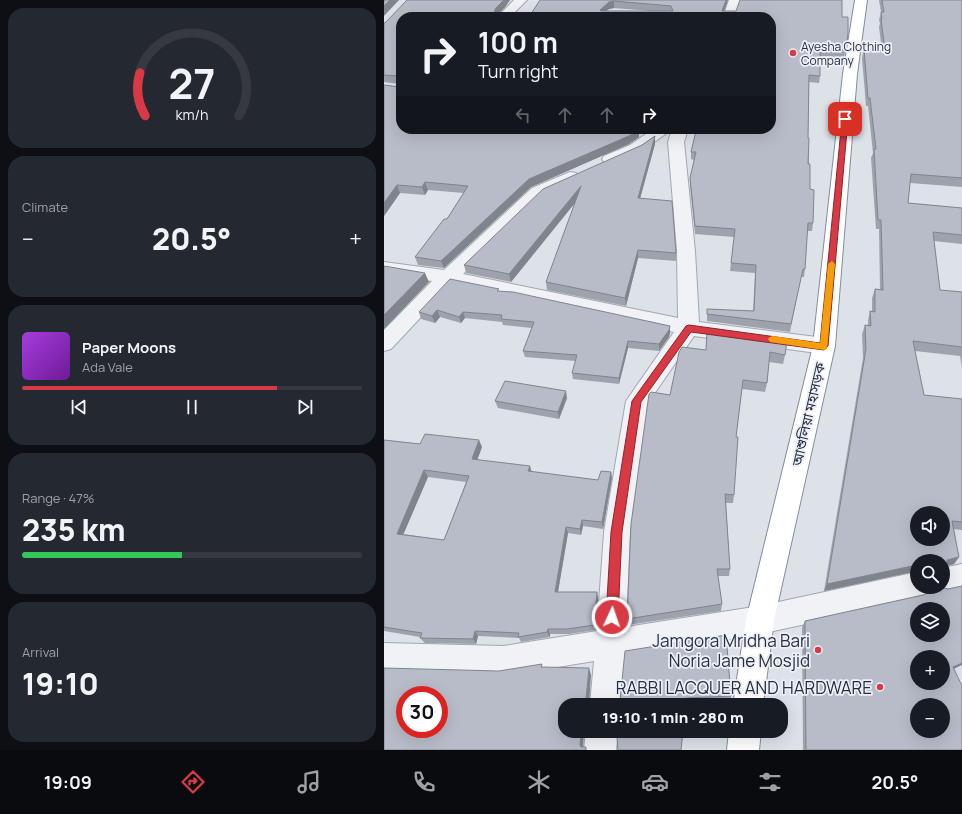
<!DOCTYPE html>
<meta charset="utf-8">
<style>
:root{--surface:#171b24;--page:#242831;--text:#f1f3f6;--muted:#9ea1a6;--line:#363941;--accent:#d73945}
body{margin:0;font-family:Manrope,"Noto Sans Bengali",sans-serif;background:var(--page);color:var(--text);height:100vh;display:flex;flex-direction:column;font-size:15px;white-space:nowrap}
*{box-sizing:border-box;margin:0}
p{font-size:13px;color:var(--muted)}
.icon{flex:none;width:22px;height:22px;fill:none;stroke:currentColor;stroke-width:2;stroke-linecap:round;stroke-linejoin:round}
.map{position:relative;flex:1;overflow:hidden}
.panel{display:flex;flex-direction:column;gap:8px;padding:8px;background:#0d0f14;width:384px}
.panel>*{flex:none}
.top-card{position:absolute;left:12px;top:12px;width:380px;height:122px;border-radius:16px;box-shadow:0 4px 16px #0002;background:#171b24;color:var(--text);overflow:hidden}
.fabs{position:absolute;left:526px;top:506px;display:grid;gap:8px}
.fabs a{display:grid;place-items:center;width:40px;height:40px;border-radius:50%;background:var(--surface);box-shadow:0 4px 16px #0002;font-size:20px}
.speed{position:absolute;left:12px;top:686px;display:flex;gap:8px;font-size:20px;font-weight:700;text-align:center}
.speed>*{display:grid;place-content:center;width:52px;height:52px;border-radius:50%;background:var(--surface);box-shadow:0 4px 16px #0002;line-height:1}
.speed .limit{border:6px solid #d22;background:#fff;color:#111}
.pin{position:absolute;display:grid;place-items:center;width:34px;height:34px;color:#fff;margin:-17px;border-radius:8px;box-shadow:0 2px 6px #0006}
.me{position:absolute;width:44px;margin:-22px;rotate:3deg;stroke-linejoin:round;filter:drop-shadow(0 0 3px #0008)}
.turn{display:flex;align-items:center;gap:14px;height:84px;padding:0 16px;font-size:18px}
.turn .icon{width:52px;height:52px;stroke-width:2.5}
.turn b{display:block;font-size:28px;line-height:34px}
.lanes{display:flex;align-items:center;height:38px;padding:0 16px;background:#0003;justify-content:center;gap:20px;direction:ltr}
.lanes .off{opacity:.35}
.big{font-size:30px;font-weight:800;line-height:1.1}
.panel .card{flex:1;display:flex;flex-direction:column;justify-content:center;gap:6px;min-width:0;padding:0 14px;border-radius:16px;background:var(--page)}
.panel .dial{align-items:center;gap:0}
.dial svg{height:104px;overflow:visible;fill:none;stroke:var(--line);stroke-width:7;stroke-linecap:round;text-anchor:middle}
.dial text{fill:var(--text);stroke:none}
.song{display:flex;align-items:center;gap:12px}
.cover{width:48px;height:48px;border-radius:6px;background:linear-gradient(135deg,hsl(280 70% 55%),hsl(280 70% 35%))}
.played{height:4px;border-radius:2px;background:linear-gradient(90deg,var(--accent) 75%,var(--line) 75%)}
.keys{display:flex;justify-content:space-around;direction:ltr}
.heat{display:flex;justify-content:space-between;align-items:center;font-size:22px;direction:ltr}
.charge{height:6px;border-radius:3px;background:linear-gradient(90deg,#34c759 47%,var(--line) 0)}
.trip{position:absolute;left:174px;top:698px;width:230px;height:40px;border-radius:16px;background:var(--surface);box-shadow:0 4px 16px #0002;font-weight:800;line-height:40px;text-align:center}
.tabs{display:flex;height:64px;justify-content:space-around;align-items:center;background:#090b0e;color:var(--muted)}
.tabs .icon{width:28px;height:28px}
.tabs .selected{color:var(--accent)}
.tabs b{font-size:18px;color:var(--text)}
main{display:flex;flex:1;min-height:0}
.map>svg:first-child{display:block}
</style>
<main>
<section class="panel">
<div class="card dial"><svg viewBox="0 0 100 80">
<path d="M14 69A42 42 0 1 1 86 69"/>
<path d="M14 69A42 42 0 0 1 10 36" stroke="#d73945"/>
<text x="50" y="56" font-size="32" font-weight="700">27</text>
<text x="50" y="72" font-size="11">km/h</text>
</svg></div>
<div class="card"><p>Climate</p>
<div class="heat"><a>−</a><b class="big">20.5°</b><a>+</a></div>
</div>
<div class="card">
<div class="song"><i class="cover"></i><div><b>Paper Moons</b><p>Ada Vale</p></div></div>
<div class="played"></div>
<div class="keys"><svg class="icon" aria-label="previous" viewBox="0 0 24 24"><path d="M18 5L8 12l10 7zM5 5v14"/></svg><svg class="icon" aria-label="pause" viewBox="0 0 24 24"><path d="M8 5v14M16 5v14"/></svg><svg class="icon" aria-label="next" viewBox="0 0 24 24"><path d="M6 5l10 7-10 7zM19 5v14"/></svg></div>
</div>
<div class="card"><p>Range · 47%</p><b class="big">235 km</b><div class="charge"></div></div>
<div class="card"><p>Arrival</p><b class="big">19:10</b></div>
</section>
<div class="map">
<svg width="578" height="750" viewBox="0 0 578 750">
<rect width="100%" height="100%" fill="#dde1e8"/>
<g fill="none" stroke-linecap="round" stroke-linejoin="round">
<g stroke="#a2a7b2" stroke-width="2">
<path id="minor" d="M 130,0 L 143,0 L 126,17 L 113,17 Z
M 345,0 L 357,0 L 351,17 L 339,17 Z
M 269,129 L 287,129 L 284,132 C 269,143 239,167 220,162 L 218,159 L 220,156 L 246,145 Z
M 288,129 L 304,129 L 300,142 L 311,251 L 315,322 L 440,338 L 447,340 L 451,346 L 447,352 L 440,354 L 310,336 L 264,403 L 246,532 L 242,627 L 376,606 L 533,572 L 533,587 L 546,587 L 543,596 L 533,600 L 376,634 L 241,656 L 236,705 L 206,705 L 210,661 L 120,676 L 0,673 L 0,643 L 120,646 L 213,631 L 220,532 L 242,401 L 290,332 L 68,284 L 7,349 L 0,351 L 0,330 L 48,281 L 0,274 L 0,262 L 60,270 L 148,188 L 186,172 L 192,173 L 194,177 L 192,181 L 160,196 L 79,274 L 294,318 L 293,251 L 284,142 Z
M 578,564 L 578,590 L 559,594 L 549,591 L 548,587 L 559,587 L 559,568 Z
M 202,731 L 234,731 L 232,750 L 200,750 Z"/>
</g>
<g stroke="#848da0" stroke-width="2">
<path id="trunk" d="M 471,0 L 483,0 L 473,74 L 451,346 L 390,620 L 379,705 L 349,705 L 362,620 L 429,346 L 459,74 Z
M 345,731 L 377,731 L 375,750 L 343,750 Z"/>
</g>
<use href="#minor" fill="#f0f2f6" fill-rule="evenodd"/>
<use href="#trunk" fill="#fff" fill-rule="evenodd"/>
</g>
<path fill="#9da2ac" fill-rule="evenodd" d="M 23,0 L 126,0 L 121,7 L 112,16 L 112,17 L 17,17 L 17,129 L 255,137 L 245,144 L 147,187 L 60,268 L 34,265 L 31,257 L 63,219 L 80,193 L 44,190 L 41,195 L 16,193 L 0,216 L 0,85 L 15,87 L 16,84 L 0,82 L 0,23 L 2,22 Z
M 156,0 L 344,0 L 340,11 L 458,17 L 462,50 L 460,57 L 436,56 L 436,76 L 435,83 L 425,82 L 424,138 L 426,189 L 429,223 L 428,231 L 423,231 L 421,269 L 420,277 L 417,277 L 406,332 L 323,321 L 323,309 L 369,311 L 371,273 L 346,271 L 350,237 L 311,234 L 306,186 L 306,178 L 310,160 L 307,159 L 307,152 L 311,137 L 311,129 L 387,129 L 145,17 ZM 230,8 L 267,11 L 222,11 L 225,9 Z
M 495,0 L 578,0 L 578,187 L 526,183 L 524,203 L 578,208 L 578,244 L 550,241 L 556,290 L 578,292 L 578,368 L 576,356 L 531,351 L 540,395 L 578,399 L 578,530 L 569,529 L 575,557 L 570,564 L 563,566 L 563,579 L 559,584 L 559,561 L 533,561 L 533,571 L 440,591 L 479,358 L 478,334 L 481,325 L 484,326 L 484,320 L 486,311 L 488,311 L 488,298 L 491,289 L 496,289 L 495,229 L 492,229 L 487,158 L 489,153 L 484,106 L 482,106 L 478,58 L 480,49 L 498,51 L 495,27 L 496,23 L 495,20 L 497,12 Z
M 271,136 L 271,144 L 256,198 L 292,253 L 292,261 L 254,258 L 242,306 L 163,290 L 162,282 L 191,203 L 127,282 L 82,273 L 80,265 Z
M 115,291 L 286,326 L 286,333 L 285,337 L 275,351 L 244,348 L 235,384 L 189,379 L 188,373 L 192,361 L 141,357 L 139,351 L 148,328 L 119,325 L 118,322 L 81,318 L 77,323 L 56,317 L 51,323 L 37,319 L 35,312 Z
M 323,330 L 401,355 L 399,364 L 385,362 L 383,383 L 381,392 L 358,389 L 352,437 L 350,495 L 349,503 L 342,503 L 346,569 L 345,576 L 334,576 L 338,604 L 337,611 L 244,625 L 243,619 L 286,395 L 322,350 Z
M 183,398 L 175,419 L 114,408 L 111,401 Z
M 0,440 L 36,444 L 98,447 L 93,460 L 148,472 L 214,480 L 227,472 L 228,478 L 219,529 L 199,526 L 197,535 L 184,533 L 174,592 L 214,597 L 212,630 L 185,634 L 166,634 L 166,637 L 137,642 L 135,638 L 94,636 L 92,644 L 41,643 L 36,638 L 36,637 L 0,631 ZM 44,477 L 82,482 L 60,540 L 19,534 Z
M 549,587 L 558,587 L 570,669 L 578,750 L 419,750 L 418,627 L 421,621 L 539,595 L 546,592 Z
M 347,696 L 346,701 L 302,703 L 230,701 Z"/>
<path fill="#80848c" d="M 6,0 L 15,0 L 0,16 L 0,6 Z
M 120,0 L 126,0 L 121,7 L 112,16 L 112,17 L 107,17 L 111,9 Z
M 342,0 L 344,0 L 338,17 L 338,11 Z
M 230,1 L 230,8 L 225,9 L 216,17 L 216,10 L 225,2 Z
M 255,129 L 255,137 L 245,144 L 147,187 L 60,268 L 57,261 L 145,179 Z
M 271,136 L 271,144 L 254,206 L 254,198 Z
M 41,182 L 44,190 L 41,195 L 38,187 Z
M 13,185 L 16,193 L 0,216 L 0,203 Z
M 197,186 L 198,194 L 127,282 L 125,274 Z
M 254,250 L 254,258 L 242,306 L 241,298 Z
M 41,273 L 45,282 L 0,329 L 0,315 Z
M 53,310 L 56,317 L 51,323 L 48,316 Z
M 79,312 L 81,318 L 77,323 L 75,317 Z
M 286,326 L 286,333 L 285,337 L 275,351 L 275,344 Z
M 244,341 L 244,348 L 235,384 L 235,378 Z
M 182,391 L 183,398 L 175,419 L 174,412 Z
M 95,440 L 98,447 L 91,466 L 88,459 Z
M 146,466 L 148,473 L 144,471 Z
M 40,470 L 44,477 L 17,540 L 13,534 Z
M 227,472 L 228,478 L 219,529 L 218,522 Z
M 198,520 L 199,526 L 197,535 L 196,529 Z
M 182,527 L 184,533 L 173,597 L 171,592 Z
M 575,557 L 570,564 L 559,567 L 563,560 Z
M 533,565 L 533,571 L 440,591 L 443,584 Z
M 213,592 L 214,597 L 212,630 L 210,625 Z
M 164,629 L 166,634 L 166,637 L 163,632 Z
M 91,631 L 94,636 L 92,644 L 89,639 Z
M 578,663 L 578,665 L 563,672 L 569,667 Z
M 205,668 L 207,675 L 205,705 L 202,699 Z
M 197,731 L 200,731 L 199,750 L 196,745 Z"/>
<path fill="#b7bcc8" stroke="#80848c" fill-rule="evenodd" d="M 0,0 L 6,0 L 0,6 Z
M 23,0 L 120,0 L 111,9 L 111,11 L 107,17 L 17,17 L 17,129 L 255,129 L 245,136 L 145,179 L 57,261 L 31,257 L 60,219 L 63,219 L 84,186 L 41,182 L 38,187 L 13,185 L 0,203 L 0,85 L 15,87 L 16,76 L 0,75 L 0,23 L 2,22 Z
M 156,0 L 342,0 L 338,11 L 352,11 L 356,0 L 458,0 L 458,17 L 464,17 L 464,33 L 462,50 L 436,48 L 436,76 L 425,75 L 424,138 L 425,138 L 424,164 L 426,164 L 426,189 L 430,190 L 429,223 L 424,223 L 421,269 L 419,269 L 407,324 L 323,314 L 323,309 L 370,311 L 372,265 L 347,263 L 351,229 L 311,226 L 306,178 L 312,152 L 307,152 L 311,135 L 311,129 L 387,129 L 387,17 L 145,17 ZM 230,1 L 287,6 L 289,11 L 217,11 L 216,10 L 225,2 Z
M 498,0 L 578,0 L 578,178 L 527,174 L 524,203 L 578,208 L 578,235 L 549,232 L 556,290 L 578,292 L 578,347 L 529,341 L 540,395 L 578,399 L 578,522 L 568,521 L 575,557 L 563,560 L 563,579 L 559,579 L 559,561 L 533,561 L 533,565 L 443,584 L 482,349 L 481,325 L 487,326 L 486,311 L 491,312 L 491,289 L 499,290 L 497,220 L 494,220 L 490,149 L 492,149 L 486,98 L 484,98 L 480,49 L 501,51 L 497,19 L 498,19 L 497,12 L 500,12 ZM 533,513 L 559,513 L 559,539 L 533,539 Z
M 271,136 L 254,198 L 288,201 L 292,253 L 254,250 L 241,298 L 162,282 L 197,186 L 125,274 L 80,265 L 159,189 L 258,145 Z
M 0,266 L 41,273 L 0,315 Z
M 66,279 L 115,289 L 113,291 L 129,292 L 286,326 L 285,330 L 275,344 L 244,341 L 235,378 L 188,373 L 193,355 L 139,351 L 150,322 L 117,319 L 118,315 L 79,312 L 75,317 L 53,310 L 48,316 L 35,312 Z
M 323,330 L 403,341 L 401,355 L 386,352 L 383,383 L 359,380 L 352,437 L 354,437 L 350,495 L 341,494 L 346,569 L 333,569 L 338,604 L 243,619 L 247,524 L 265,394 L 267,392 L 286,395 L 295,352 L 298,347 L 322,350 Z
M 121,381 L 182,391 L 174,412 L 111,401 Z
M 41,434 L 95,440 L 88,459 L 146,466 L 144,471 L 214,480 L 217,471 L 227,472 L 218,522 L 198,520 L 196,529 L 182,527 L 171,592 L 213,592 L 210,625 L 183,629 L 164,629 L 163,632 L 134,637 L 135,633 L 91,631 L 89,639 L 36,638 L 38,633 L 0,627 L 0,440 L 36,444 ZM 40,470 L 85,476 L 60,540 L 13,534 Z
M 578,586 L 578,663 L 569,667 L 578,686 L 578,750 L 422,750 L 421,621 L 539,595 L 549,591 L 550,587 L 558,587 L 564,589 ZM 533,609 L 559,609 L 559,635 L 533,635 ZM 533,657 L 559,657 L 559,683 L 533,683 ZM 533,705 L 559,705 L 559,731 L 533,731 Z
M 342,635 L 347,696 L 302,698 L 302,705 L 230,705 L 230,701 L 236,700 L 241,651 Z
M 158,664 L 157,667 L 205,668 L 202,699 L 206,700 L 206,705 L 181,705 L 181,731 L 197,731 L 196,745 L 197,747 L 202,747 L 202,750 L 0,750 L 0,668 L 115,671 ZM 21,695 L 55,695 L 55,729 L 21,729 Z
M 234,731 L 299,731 L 297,750 L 234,750 L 233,737 Z"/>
<path fill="#d73945" stroke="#8c252d" d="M 461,117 L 464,119 L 444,346 L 440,350 L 307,332 L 257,402 L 238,532 L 234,617 L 233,621 L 228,623 L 224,621 L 222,617 L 227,532 L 248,401 L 302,326 L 305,325 L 436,343 L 458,119 Z"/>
<path fill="#f59e0b" d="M 448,261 L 451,264 L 443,349 L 440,350 L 386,342 L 384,339 L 386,337 L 389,336 L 436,343 L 444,264 Z"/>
<g fill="#d73945" stroke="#edf0f6" stroke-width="1.5">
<circle cx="409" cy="53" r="4"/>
<circle cx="434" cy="650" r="4"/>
<circle cx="496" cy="687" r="4"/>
</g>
<g text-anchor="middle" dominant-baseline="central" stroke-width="3.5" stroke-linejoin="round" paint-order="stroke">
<g font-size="12" fill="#262d40" stroke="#edf0f6" text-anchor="start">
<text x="417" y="46">Ayesha Clothing<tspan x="417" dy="14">Company</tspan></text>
</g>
<g font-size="14" fill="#262d40" stroke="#edf0f6">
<text transform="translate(424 414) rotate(-77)">আশুলিয়া মহাসড়ক</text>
</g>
<g font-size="17" fill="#262d40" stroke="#edf0f6" text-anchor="end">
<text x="426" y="640">Jamgora Mridha Bari<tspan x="426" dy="20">Noria Jame Mosjid</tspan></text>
<text x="488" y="687">RABBI LACQUER AND HARDWARE</text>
</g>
</g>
</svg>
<div class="fabs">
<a><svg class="icon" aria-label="sound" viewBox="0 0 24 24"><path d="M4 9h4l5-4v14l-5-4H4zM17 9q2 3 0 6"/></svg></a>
<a><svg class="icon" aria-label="search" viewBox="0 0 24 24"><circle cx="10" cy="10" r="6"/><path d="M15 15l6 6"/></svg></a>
<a><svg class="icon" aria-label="layers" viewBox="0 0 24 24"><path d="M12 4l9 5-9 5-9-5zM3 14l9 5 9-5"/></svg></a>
<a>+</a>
<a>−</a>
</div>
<div class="speed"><div class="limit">30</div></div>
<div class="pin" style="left:461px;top:119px;background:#d93025"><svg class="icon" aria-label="arrive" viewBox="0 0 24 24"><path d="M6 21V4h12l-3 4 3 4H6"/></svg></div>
<svg class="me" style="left:228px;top:617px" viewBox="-20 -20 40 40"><circle r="17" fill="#d73945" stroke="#fff" stroke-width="3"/><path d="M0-11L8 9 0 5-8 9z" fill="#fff"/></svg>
<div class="trip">19:10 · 1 min · 280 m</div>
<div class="top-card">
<div class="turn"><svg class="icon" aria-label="right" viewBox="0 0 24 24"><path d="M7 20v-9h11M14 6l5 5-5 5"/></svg><div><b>100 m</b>Turn right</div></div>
<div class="lanes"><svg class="icon off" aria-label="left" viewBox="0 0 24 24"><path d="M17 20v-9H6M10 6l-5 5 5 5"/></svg><svg class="icon off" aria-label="ahead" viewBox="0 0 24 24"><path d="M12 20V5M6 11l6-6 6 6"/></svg><svg class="icon off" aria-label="ahead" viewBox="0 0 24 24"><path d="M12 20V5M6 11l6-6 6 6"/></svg><svg class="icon" aria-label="right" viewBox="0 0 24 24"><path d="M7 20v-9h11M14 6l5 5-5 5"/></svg></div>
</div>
</div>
</main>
<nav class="tabs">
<b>19:09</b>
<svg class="icon selected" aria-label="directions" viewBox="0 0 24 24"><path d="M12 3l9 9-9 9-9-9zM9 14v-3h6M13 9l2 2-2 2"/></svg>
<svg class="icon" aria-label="music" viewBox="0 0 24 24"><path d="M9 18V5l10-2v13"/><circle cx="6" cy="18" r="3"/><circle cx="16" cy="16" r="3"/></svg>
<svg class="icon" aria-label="phone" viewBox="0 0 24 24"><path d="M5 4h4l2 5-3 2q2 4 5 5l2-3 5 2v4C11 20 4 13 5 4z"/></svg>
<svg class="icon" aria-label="climate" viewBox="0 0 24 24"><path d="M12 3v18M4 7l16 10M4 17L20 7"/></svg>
<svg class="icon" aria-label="car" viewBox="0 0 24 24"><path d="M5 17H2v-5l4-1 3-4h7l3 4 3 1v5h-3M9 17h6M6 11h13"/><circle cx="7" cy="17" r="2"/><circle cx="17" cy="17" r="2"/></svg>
<svg class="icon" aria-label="filters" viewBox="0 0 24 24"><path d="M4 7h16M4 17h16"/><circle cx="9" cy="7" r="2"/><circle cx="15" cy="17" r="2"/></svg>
<b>20.5°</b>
</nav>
